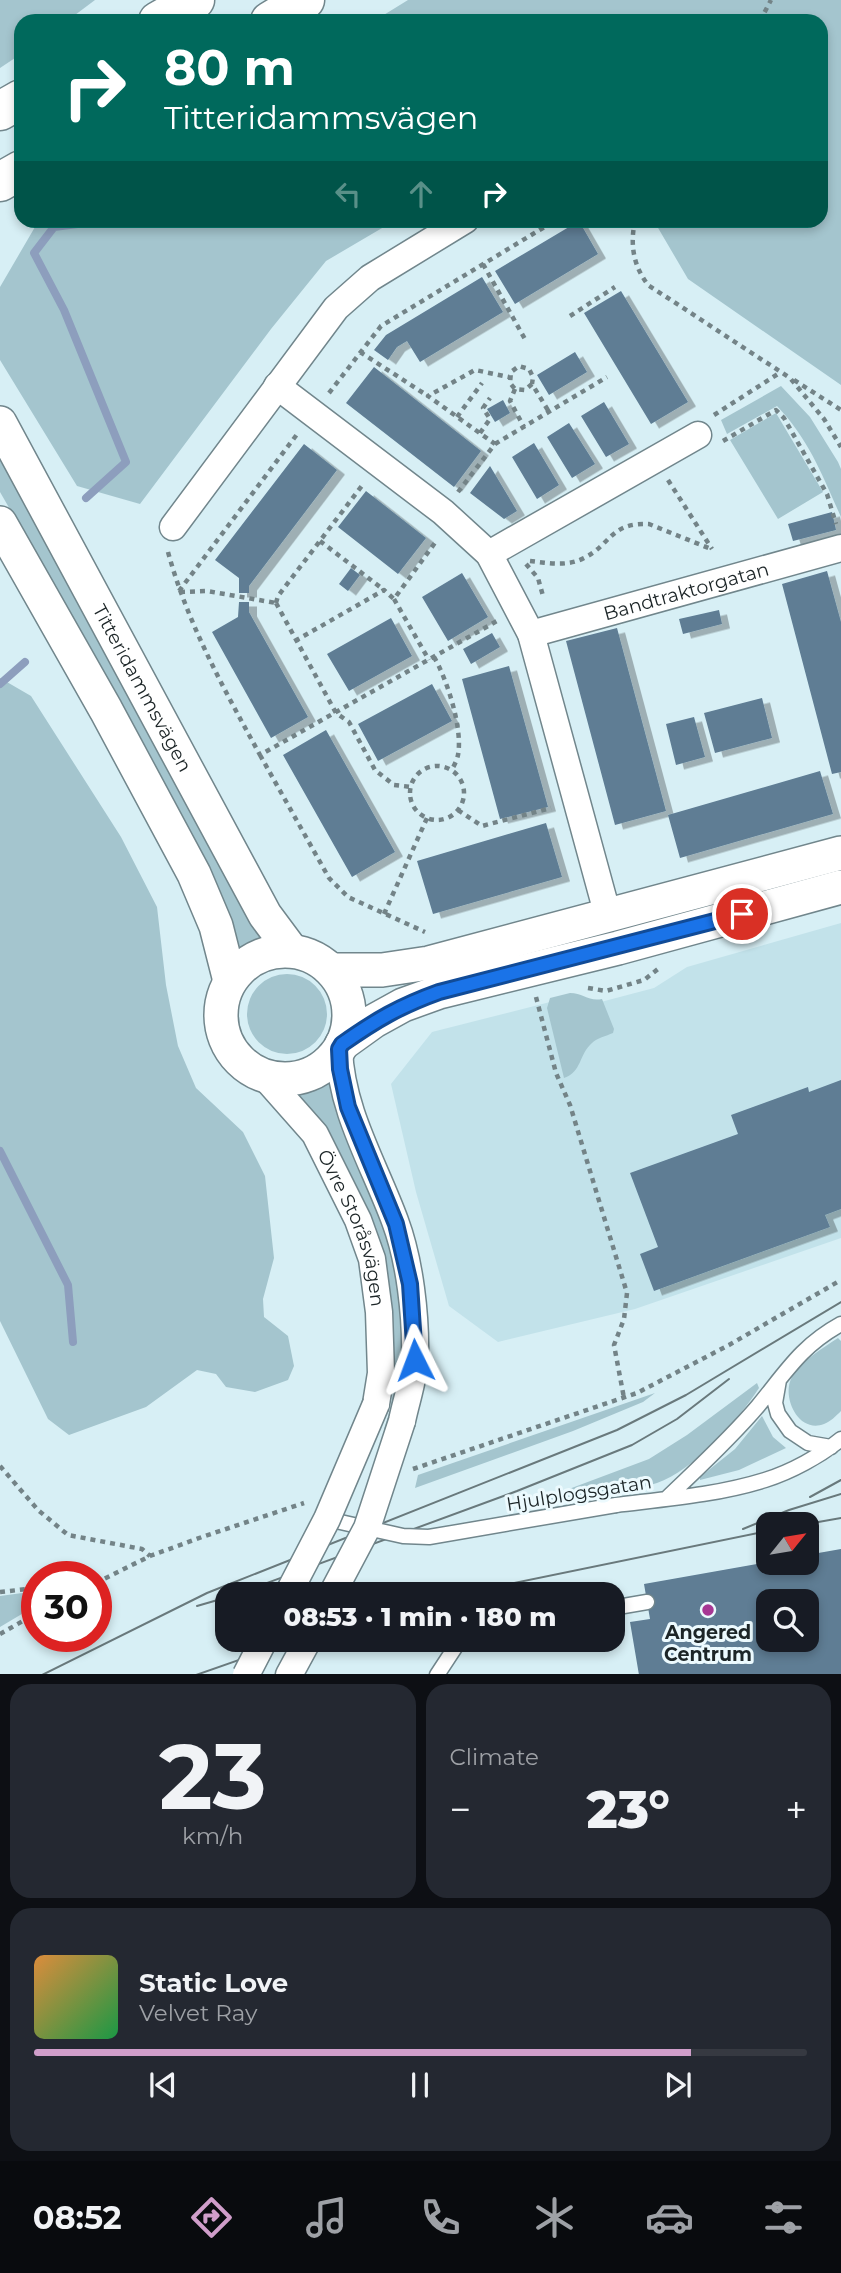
<!DOCTYPE html>
<meta charset="utf-8">
<style>
:root{--surface:#171b24;--page:#242831;--text:#f1f3f6;--muted:#9ea1a6;--line:#363941;--accent:#d09eca}
body{margin:0;font-family:Montserrat,sans-serif;background:var(--page);color:var(--text);height:100vh;display:flex;flex-direction:column;font-size:26px;white-space:nowrap}
*{box-sizing:border-box;margin:0}
p{font-size:23px;color:var(--muted)}
.icon{flex:none;width:38px;height:38px;fill:none;stroke:currentColor;stroke-width:2;stroke-linecap:round;stroke-linejoin:round}
.map{position:relative;height:1674px;overflow:hidden}
.drawer{display:flex;flex-direction:column;gap:10px;padding:10px;background:#0d0f14;flex:1}
.drawer>*{flex:none}
.guide{position:absolute;left:14px;top:14px;width:814px;height:214px;border-radius:21px;box-shadow:0 4px 10px #0003;background:#00695c;color:#fff;overflow:hidden}
.needle{width:46px;rotate:60deg}
.fabs{position:absolute;left:756px;top:1512px;display:grid;gap:14px}
.fabs a{display:grid;place-items:center;width:63px;height:63px;border-radius:14px;background:var(--surface);box-shadow:0 4px 10px #0003;font-size:35px}
.speed{position:absolute;left:21px;top:1561px;display:flex;gap:14px;font-size:35px;font-weight:700;text-align:center}
.speed>*{display:grid;place-content:center;width:91px;height:91px;border-radius:50%;background:var(--surface);box-shadow:0 4px 10px #0003;line-height:1}
.speed .limit{border:10px solid #d22;background:#fff;color:#111}
.pin{position:absolute;display:grid;place-items:center;width:60px;height:60px;color:#fff;margin:-30px;border:4px solid #fff;border-radius:50%;box-shadow:0 2px 7px #0007}
.me{position:absolute;width:77px;margin:-38px;rotate:357deg;stroke-linejoin:round;filter:drop-shadow(0 0 5px #0008)}
.turn{display:flex;align-items:center;gap:24px;height:147px;padding:0 35px;font-size:32px}
.turn .icon{width:91px;height:91px;stroke-width:2.5}
.turn b{display:block;font-size:49px;line-height:60px}
.lanes{display:flex;align-items:center;height:66px;padding:0 35px;background:#0003;justify-content:center;gap:35px;direction:ltr}
.lanes .off{opacity:.35}
.big{font-size:52px;font-weight:800;line-height:1.1}
.drawer .widget{flex:1;display:flex;flex-direction:column;justify-content:center;gap:10px;min-width:0;padding:0 24px;border-radius:21px;background:var(--page)}
.drawer .dial{align-items:center;gap:0}
.dial b{font-size:91px;line-height:1}
.song{display:flex;align-items:center;gap:21px}
.cover{width:84px;height:84px;border-radius:10px;background:linear-gradient(135deg,hsl(30 70% 55%),hsl(140 70% 35%))}
.played{height:7px;border-radius:4px;background:linear-gradient(90deg,var(--accent) 85%,var(--line) 85%)}
.keys{display:flex;justify-content:space-around;direction:ltr}
.heat{display:flex;justify-content:space-between;align-items:center;font-size:38px;direction:ltr}
.drawer .tiles{flex:1;display:grid;gap:10px;grid-template-columns:1fr 1fr}
.widget:last-child{grid-column:span 2}
.trip{position:absolute;left:215px;top:1582px;width:410px;height:70px;border-radius:21px;background:var(--surface);box-shadow:0 4px 10px #0003;font-weight:800;line-height:70px;text-align:center}
.menu{display:flex;height:112px;justify-content:space-around;align-items:center;background:#090b0e;color:var(--muted)}
.menu .icon{width:49px;height:49px}
.menu .on{color:var(--accent)}
.menu b{font-size:32px;color:var(--text)}
.map>svg:first-child{display:block}
</style>
<div class="map">
<svg width="841" height="1675" viewBox="0 0 841 1675">
<defs>
<filter id="shadow"><feDropShadow dx="8" dy="4.5" stdDeviation="0" flood-color="#0004"/></filter>
</defs>
<rect width="100%" height="100%" fill="#d7eff5"/>
<path fill="#c2e2ea" d="M 841,923 L 841,1238 L 635,1309 L 498,1342 L 449,1306 L 416,1192 L 391,1084 L 432,1032 L 554,1001 L 597,1003 L 654,988 L 687,967 Z"/>
<path fill="#a4c5ce" d="M 0,0 L 95,0 L 67,21 L 21,21 L 21,54 L 0,68 Z
M 408,0 L 841,0 L 841,385 L 688,279 L 654,221 L 821,220 L 821,21 L 374,21 Z
M 47,220 L 394,220 L 394,221 L 326,261 L 271,329 L 140,504 L 77,486 L 0,360 L 0,287 L 35,227 Z
M 781,386 L 810,417 L 838,462 L 841,469 L 841,517 C 822,475 810,441 777,406 L 727,434 L 721,420 Z
M 776,413 L 823,492 L 778,519 L 730,440 Z
M 0,460 L 95,624 L 266,942 L 240,952 L 79,629 L 0,492 Z
M 0,678 L 31,696 L 121,837 L 157,907 L 166,985 L 178,1046 L 196,1088 L 243,1132 L 265,1176 L 274,1258 L 263,1299 L 264,1317 L 288,1336 L 294,1366 L 288,1380 L 255,1392 L 226,1387 L 216,1374 L 197,1370 L 146,1407 L 69,1435 L 48,1419 L 0,1321 Z
M247 1014a40 40 0 1 1 80 0a40 40 0 1 1-80 0Z
M 570,993 C 583,993 589,1002 602,999 L 614,1029 L 613,1033 C 606,1036 597,1038 592,1043 C 579,1054 582,1072 564,1078 L 547,1008 L 550,998 Z
M 330,1074 L 397,1255 L 404,1359 L 389,1430 L 384,1429 L 390,1410 L 394,1386 L 389,1311 L 290,1089 L 317,1082 Z
M 838,1338 L 841,1341 L 841,1411 C 836,1416 830,1422 824,1424 C 798,1434 781,1396 792,1377 C 802,1360 823,1348 838,1338 Z
M 757,1383 L 759,1388 C 739,1419 693,1471 657,1483 C 623,1494 585,1497 550,1503 L 545,1501 L 569,1489 L 649,1459 L 687,1435 Z
M 655,1393 L 643,1402 L 573,1431 L 415,1488 L 418,1475 Z
M 762,1416 L 773,1437 L 786,1448 L 739,1470 L 700,1480 L 700,1477 L 735,1449 Z
M 37,1591 L 37,1605 L 0,1627 L 0,1596 Z"/>
<g fill="none" stroke-linecap="round" stroke-linejoin="round">
<path stroke="#8d9ebd" stroke-width="8" d="M 86,498 L 126,462 L 64,310 L 34,253 L 54,227 L 109,220
M 0,684 L 25,662
M 0,1151 L 68,1285 L 73,1342"/>
</g>
<path fill="#5e7d94" fill-rule="evenodd" filter="url(#shadow)" d="M 579,221 L 598,254 L 515,304 L 495,271 Z
M 482,277 L 503,312 L 420,362 L 407,341 L 397,347 L 388,360 L 374,350 L 386,335 Z
M 621,291 L 688,402 L 651,424 L 584,313 Z
M 575,352 L 587,372 L 549,395 L 537,375 Z
M 374,367 L 481,451 L 454,487 L 346,403 Z
M 503,400 L 510,413 L 495,422 L 487,409 Z
M 604,402 L 629,444 L 606,457 L 581,416 Z
M 569,423 L 595,464 L 572,478 L 547,437 Z
M 534,443 L 559,485 L 537,499 L 512,457 Z
M 304,444 L 337,470 L 249,586 L 249,593 L 239,593 L 239,578 L 215,560 Z
M 490,466 L 517,511 L 504,519 L 470,493 Z
M 366,491 L 426,538 L 398,574 L 338,527 Z
M 832,512 L 836,530 L 793,541 L 788,524 Z
M 351,568 L 360,575 L 348,591 L 339,584 Z
M 827,571 L 841,622 L 841,772 L 832,774 L 782,584 Z
M 462,573 L 488,617 L 448,641 L 422,597 Z
M 239,602 L 249,602 L 249,612 L 308,717 L 271,738 L 212,632 L 238,617 Z
M 719,610 L 722,624 L 683,634 L 679,619 Z
M 391,618 L 412,656 L 349,691 L 327,654 Z
M 617,628 L 666,811 L 615,825 L 566,641 Z
M 492,633 L 500,647 L 471,664 L 463,649 Z
M 509,666 L 548,807 L 500,819 L 462,679 Z
M 432,684 L 452,721 L 378,761 L 358,724 Z
M 762,698 L 772,738 L 715,753 L 704,713 Z
M 694,717 L 705,757 L 676,765 L 666,724 Z
M 326,730 L 395,852 L 352,877 L 283,755 Z
M 820,771 L 833,814 L 680,858 L 668,815 Z
M 546,823 L 562,877 L 433,914 L 417,861 Z
M 841,1080 L 841,1209 L 825,1215 L 830,1227 L 654,1291 L 640,1254 L 658,1247 L 630,1173 L 738,1134 L 731,1115 L 808,1087 L 809,1092 Z
M 841,1549 L 841,1675 L 639,1675 L 630,1622 L 650,1619 L 644,1584 L 768,1562 L 807,1563 L 807,1555 ZM 768,1601 L 807,1601 L 807,1640 L 768,1640 Z"/>
<g fill="none" stroke-linecap="round" stroke-linejoin="round">
<g stroke="#71868c" stroke-width="17">
<path id="service" d="M 779,1380 L 775,1403 L 778,1414 L 790,1431 L 808,1443 L 831,1447
M 667,1498 C 697,1469 730,1439 758,1406 C 786,1372 801,1346 841,1324
M 616,1505 C 665,1499 717,1495 765,1480 C 791,1472 820,1456 841,1439
M 327,1519 L 367,1528
M 612,1608 L 647,1602
M 437,1675 L 458,1643 L 468,1640"/>
</g>
<g stroke="#71868c" stroke-width="29">
<g id="minor">
<path d="M 277,386 L 443,512 L 489,554 L 531,634 L 608,916"/>
<path d="M 173,527 L 336,308 L 370,278 L 465,220"/>
<path d="M 489,554 L 698,435"/>
<path id="s1" d="M 531,634 L 841,548"/>
<path d="M 339,1049 C 341,1111 374,1164 395,1221 C 410,1261 416,1316 415,1358 C 414,1379 406,1401 402,1421"/>
<path id="s2" d="M 262,1074 L 315,1134 L 358,1220 L 372,1259 L 379,1312 L 381,1373 L 376,1404"/>
<path d="M 289,1675 L 308,1640"/>
</g>
</g>
<g stroke="#71868c" stroke-width="36">
<g id="tertiary">
<path id="s3" d="M 0,423 L 265,915 L 291,950"/>
<path d="M 0,523 L 106,710 L 194,874 L 216,926 L 230,981"/>
<circle cx="285" cy="1015" r="64"/>
<path d="M 332,970 L 382,970 L 429,963 L 841,853"/>
<path d="M 342,1044 L 374,1021 L 403,1005 L 439,992 L 618,948 L 841,887"/>
</g>
</g>
<g stroke="#71868c" stroke-width="41">
<path id="trunk" d="M 158,21 L 195,0
M 270,21 L 305,0
M 0,111 L 21,99
M 0,182 L 21,170"/>
</g>
<path stroke="#738387" stroke-width="4.5" stroke-dasharray="5 5" stroke-linecap="butt" d="M 760,21 L 771,0
M 635,220 C 630,245 633,265 648,285 L 790,378 L 824,419 L 841,447
M 483,264 L 526,341
M 570,316 L 615,287
M 360,352 L 428,396
M 794,380 L 841,410
M 532,384 L 525,390 L 515,389 L 510,383 L 511,372 L 519,366 L 529,369 L 533,377 L 532,384 L 549,412
M 515,389 L 510,401 L 524,427
M 329,393 L 381,326 L 556,220
M 714,415 L 781,372
M 457,417 L 482,383
M 480,433 L 490,419 L 483,408 L 490,398
M 723,441 L 776,410 L 784,418 L 827,494 L 836,524
M 495,444 L 607,377
M 668,480 L 712,549
M 458,492 L 495,444 L 428,396 L 475,370 L 509,377
M 320,541 L 384,590
M 168,552 C 188,625 224,689 260,755 L 497,621
M 530,561 C 548,563 567,567 584,558 C 611,545 610,522 649,524 L 711,549
M 526,564 L 538,578 L 543,596
M 179,591 L 298,433
M 180,592 L 207,591 L 276,603
M 394,599 L 429,660
M 276,603 L 336,713 L 349,722 L 375,770 L 394,785 L 412,787
M 276,603 L 278,596 L 364,483
M 295,641 L 384,590 L 394,599 L 437,540
M 434,657 C 447,679 463,729 458,755 C 457,760 454,766 451,771
M 260,755 L 329,878 L 348,897 L 425,932
M410 793a27 27 0 1 1 54 0a27 27 0 1 1-54 0Z
M 458,810 L 482,826 L 551,808
M 384,914 L 427,818
M 588,988 L 606,991 L 644,980 L 658,969
M 536,997 L 556,1073 L 570,1105 L 627,1293 L 624,1319 L 614,1345 L 624,1398
M 0,1466 L 38,1510 L 68,1535 L 142,1549 L 150,1556
M 413,1469 L 637,1393 L 729,1345 L 841,1280
M 96,1583 L 150,1556 L 202,1537 L 304,1503
M 0,1592 L 37,1588
M 0,1634 L 37,1613"/>
<use href="#service" stroke="#fff" stroke-width="14"/>
<use href="#minor" stroke="#fff" stroke-width="26"/>
<use href="#tertiary" stroke="#fff" stroke-width="33"/>
<use href="#trunk" stroke="#fff" stroke-width="38"/>
<path stroke="#69797c" stroke-width="2" d="M 810,1497 L 841,1480
M 807,1524 L 841,1518
M 743,1529 L 789,1510 L 841,1494
M 237,1594 L 517,1491 L 632,1445 L 677,1419 L 729,1379
M 460,1594 L 768,1531
M 197,1606 L 228,1597
M 42,1675 L 207,1593 L 617,1430 L 686,1395 L 841,1302
M 196,1675 L 296,1640"/>
<g stroke="#71868c" stroke-width="17" stroke-linecap="butt">
<path id="service-bridge" d="M 367,1528 L 403,1536 L 429,1537 L 616,1505"/>
</g>
<g stroke="#71868c" stroke-width="29" stroke-linecap="butt">
<path id="minor-bridge" d="M 288,1594 L 327,1519 L 376,1404
M 332,1594 L 367,1528 L 402,1421
M 246,1675 L 264,1640"/>
</g>
<use href="#service-bridge" stroke="#fff" stroke-width="14"/>
<use href="#minor-bridge" stroke="#fff" stroke-width="26"/>
</g>
<g fill="none" stroke-linecap="round" stroke-linejoin="round">
<g stroke="#114b97" stroke-width="18">
<path id="route" d="M 415,1360 L 410,1284 L 396,1224 L 348,1107 L 340,1069 L 339,1049 L 342,1044 C 376,1020 400,1006 439,992 L 742,914"/>
</g>
<use href="#route" stroke="#1a73e8" stroke-width="12"/>
</g>
<circle fill="#a73794" stroke="#ecfafe" stroke-width="2.5" cx="708" cy="1610" r="7"/>
<g text-anchor="middle" dominant-baseline="central" stroke-width="6" stroke-linejoin="round" paint-order="stroke">
<g font-size="19" fill="#1c2527" stroke="#ecfafe">
<text stroke="none"><textPath href="#s1" startOffset="161">Bandtraktorgatan</textPath></text>
<text stroke="none"><textPath href="#s3" startOffset="301">Titteridammsvägen</textPath></text>
<text stroke="none"><textPath href="#s2" startOffset="182">Övre Storåsvägen</textPath></text>
<text transform="translate(579 1493) rotate(-9)">Hjulplogsgatan</text>
</g>
<g font-size="19" font-weight="bold" fill="#1c2527" stroke="#ecfafe">
<text x="708" y="1632">Angered<tspan x="708" dy="22">Centrum</tspan></text>
</g>
</g>
</svg>
<div class="fabs">
<a><svg class="needle" viewBox="-14 -14 28 28"><path d="M0-13l5 13h-10z" fill="#e53935"/><path d="M0 13l5-13h-10z" fill="#9ea1a6"/></svg></a>
<a><svg class="icon" aria-label="search" viewBox="0 0 24 24"><circle cx="10" cy="10" r="6"/><path d="M15 15l6 6"/></svg></a>
</div>
<div class="speed"><div class="limit">30</div></div>
<div class="pin" style="left:742px;top:914px;background:#d93025"><svg class="icon" aria-label="arrive" viewBox="0 0 24 24"><path d="M6 21V4h12l-3 4 3 4H6"/></svg></div>
<svg class="me" style="left:415px;top:1360px" viewBox="-20 -20 40 40"><path d="M0-17L14 15 0 8-14 15z" fill="#1a73e8" stroke="#fff" stroke-width="4"/></svg>
<div class="trip">08:53 · 1 min · 180 m</div>
<div class="guide">
<div class="turn"><svg class="icon" aria-label="right" viewBox="0 0 24 24"><path d="M7 20v-9h11M14 6l5 5-5 5"/></svg><div><b>80 m</b>Titteridammsvägen</div></div>
<div class="lanes"><svg class="icon off" aria-label="left" viewBox="0 0 24 24"><path d="M17 20v-9H6M10 6l-5 5 5 5"/></svg><svg class="icon off" aria-label="ahead" viewBox="0 0 24 24"><path d="M12 20V5M6 11l6-6 6 6"/></svg><svg class="icon" aria-label="right" viewBox="0 0 24 24"><path d="M7 20v-9h11M14 6l5 5-5 5"/></svg></div>
</div>
</div>
<section class="drawer">
<div class="tiles">
<div class="widget dial"><b>23</b><p>km/h</p></div>
<div class="widget"><p>Climate</p>
<div class="heat"><a>−</a><b class="big">23°</b><a>+</a></div>
</div>
<div class="widget">
<div class="song"><i class="cover"></i><div><b>Static Love</b><p>Velvet Ray</p></div></div>
<div class="played"></div>
<div class="keys"><svg class="icon" aria-label="previous" viewBox="0 0 24 24"><path d="M18 5L8 12l10 7zM5 5v14"/></svg><svg class="icon" aria-label="pause" viewBox="0 0 24 24"><path d="M8 5v14M16 5v14"/></svg><svg class="icon" aria-label="next" viewBox="0 0 24 24"><path d="M6 5l10 7-10 7zM19 5v14"/></svg></div>
</div>
</div>
</section>
<nav class="menu">
<b>08:52</b>
<svg class="icon on" aria-label="directions" viewBox="0 0 24 24"><path d="M12 3l9 9-9 9-9-9zM9 14v-3h6M13 9l2 2-2 2"/></svg>
<svg class="icon" aria-label="music" viewBox="0 0 24 24"><path d="M9 18V5l10-2v13"/><circle cx="6" cy="18" r="3"/><circle cx="16" cy="16" r="3"/></svg>
<svg class="icon" aria-label="phone" viewBox="0 0 24 24"><path d="M5 4h4l2 5-3 2q2 4 5 5l2-3 5 2v4C11 20 4 13 5 4z"/></svg>
<svg class="icon" aria-label="climate" viewBox="0 0 24 24"><path d="M12 3v18M4 7l16 10M4 17L20 7"/></svg>
<svg class="icon" aria-label="car" viewBox="0 0 24 24"><path d="M5 17H2v-5l4-1 3-4h7l3 4 3 1v5h-3M9 17h6M6 11h13"/><circle cx="7" cy="17" r="2"/><circle cx="17" cy="17" r="2"/></svg>
<svg class="icon" aria-label="filters" viewBox="0 0 24 24"><path d="M4 7h16M4 17h16"/><circle cx="9" cy="7" r="2"/><circle cx="15" cy="17" r="2"/></svg>
</nav>
